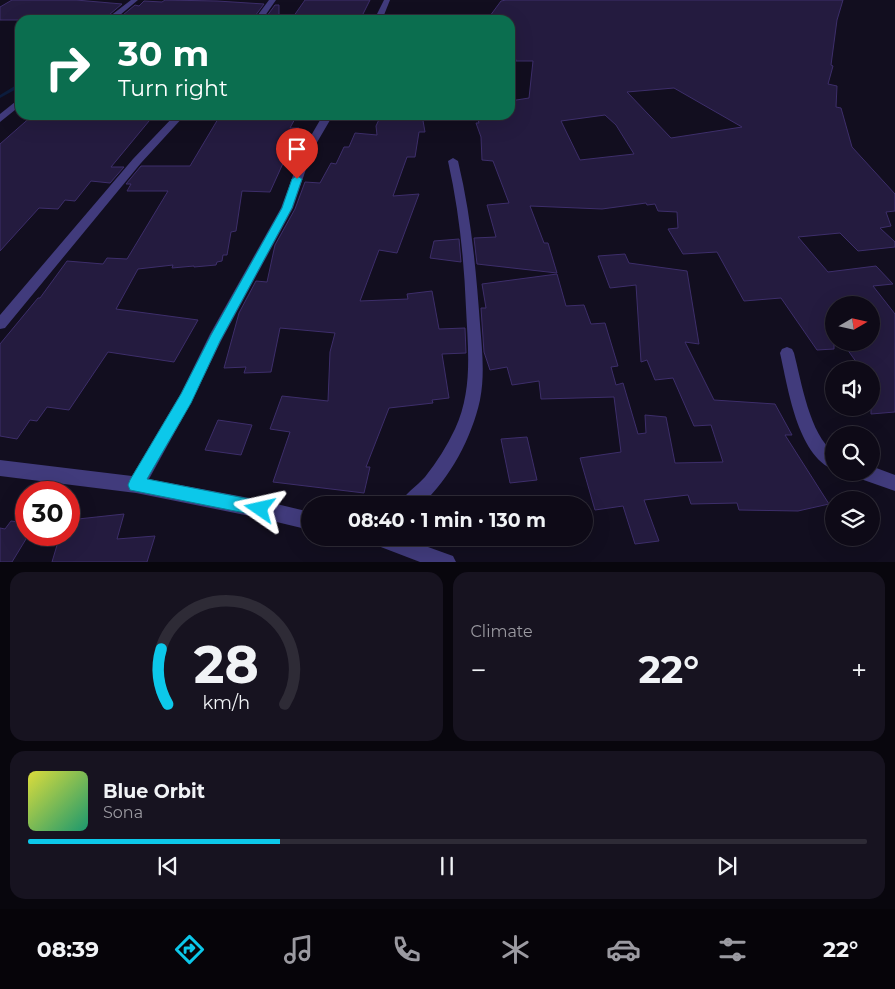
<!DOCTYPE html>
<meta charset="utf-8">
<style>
:root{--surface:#0e0a17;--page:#171320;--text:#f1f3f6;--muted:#9b9aa1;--line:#2e2b36;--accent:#0cc8ea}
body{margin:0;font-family:Montserrat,sans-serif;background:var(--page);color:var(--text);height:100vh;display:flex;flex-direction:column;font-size:19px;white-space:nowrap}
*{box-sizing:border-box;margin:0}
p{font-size:16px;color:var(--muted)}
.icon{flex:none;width:28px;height:28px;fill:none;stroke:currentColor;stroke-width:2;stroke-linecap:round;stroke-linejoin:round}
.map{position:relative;height:562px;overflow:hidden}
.side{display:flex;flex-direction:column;gap:10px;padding:10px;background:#08060d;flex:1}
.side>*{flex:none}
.guide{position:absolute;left:15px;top:15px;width:500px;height:105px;border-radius:15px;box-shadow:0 5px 20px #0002,0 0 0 1px var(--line);background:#0b6e4f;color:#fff;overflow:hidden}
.needle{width:32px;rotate:81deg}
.tools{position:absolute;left:825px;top:296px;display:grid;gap:10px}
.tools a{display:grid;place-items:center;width:55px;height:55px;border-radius:50%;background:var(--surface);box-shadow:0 5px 20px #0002,0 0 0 1px var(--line);font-size:25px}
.speed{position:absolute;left:15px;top:481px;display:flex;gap:10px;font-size:25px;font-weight:700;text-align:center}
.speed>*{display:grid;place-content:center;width:65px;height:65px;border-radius:50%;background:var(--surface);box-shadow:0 5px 20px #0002,0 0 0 1px var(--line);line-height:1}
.speed .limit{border:8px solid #d22;background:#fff;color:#111}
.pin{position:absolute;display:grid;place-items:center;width:42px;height:42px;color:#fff;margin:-51px -21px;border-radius:50% 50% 50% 0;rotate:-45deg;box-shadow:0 0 5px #0007}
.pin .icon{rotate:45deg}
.me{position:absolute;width:55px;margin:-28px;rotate:281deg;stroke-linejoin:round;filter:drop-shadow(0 0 4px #0008)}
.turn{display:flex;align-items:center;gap:18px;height:105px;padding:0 20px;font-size:22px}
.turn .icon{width:65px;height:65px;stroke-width:2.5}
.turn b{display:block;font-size:35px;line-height:42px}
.big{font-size:38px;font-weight:700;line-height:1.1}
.side .tile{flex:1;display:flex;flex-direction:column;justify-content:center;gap:8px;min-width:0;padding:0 18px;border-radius:15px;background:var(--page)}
.side .dial{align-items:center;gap:0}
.dial svg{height:130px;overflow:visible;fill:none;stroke:var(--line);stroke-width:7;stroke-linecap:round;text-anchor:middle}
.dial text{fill:var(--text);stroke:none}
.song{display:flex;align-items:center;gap:15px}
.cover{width:60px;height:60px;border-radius:8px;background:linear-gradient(135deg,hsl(60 70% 55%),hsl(160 70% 35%))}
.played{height:5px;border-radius:2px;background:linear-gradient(90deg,var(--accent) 30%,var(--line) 30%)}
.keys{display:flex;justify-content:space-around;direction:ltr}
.heat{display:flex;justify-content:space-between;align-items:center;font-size:28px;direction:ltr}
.side .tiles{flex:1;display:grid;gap:10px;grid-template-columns:1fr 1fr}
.tile:last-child{grid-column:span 2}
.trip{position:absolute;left:301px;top:496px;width:292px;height:50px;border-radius:25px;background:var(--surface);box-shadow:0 5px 20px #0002,0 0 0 1px var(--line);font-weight:700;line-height:50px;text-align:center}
.dock{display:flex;height:80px;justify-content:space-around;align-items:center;background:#060409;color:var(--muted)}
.dock .icon{width:35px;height:35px}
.dock .selected{color:var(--accent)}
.dock b{font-size:22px;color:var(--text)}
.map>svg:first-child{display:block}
</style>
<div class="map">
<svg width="895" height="562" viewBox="0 0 895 562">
<rect width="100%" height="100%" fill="#120e1f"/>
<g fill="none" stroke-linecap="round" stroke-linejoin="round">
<path fill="#0d1d3e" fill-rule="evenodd" d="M 18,84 L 20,84 L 20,87 L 0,98 L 0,95 Z"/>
</g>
<path fill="#241b3f" stroke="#3d2e6a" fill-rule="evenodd" d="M 12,0 L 76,0 L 122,4 L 103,20 L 0,20 L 0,7 Z
M 165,0 L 217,1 L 264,4 L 252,20 L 117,20 L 135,5 L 139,6 L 144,1 L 162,2 Z
M 305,0 L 370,0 L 360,20 L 315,18 L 314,20 L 291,20 Z
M 506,0 L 843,0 L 837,20 L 831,65 L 833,66 L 828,84 L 837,86 L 836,107 L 841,108 L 852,147 L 895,194 L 895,211 L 886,212 L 891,226 L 880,228 L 895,242 L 895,247 L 858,251 L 840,233 L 798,237 L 828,272 L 876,266 L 893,284 L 873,286 L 895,314 L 895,412 L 871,414 L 871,370 L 862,370 L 842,342 L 871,342 L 871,305 L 834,305 L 834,349 L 817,350 L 781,298 L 744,301 L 717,252 L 683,254 L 668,229 L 678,228 L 677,212 L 658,211 L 655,204 L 647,205 L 646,203 L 602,209 L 530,206 L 544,243 L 548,243 L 557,273 L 477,264 L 474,238 L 496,237 L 487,205 L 509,203 L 493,161 L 482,160 L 481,137 L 476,123 L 479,123 L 476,115 L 510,115 L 510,101 L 529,98 L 533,61 L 516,61 L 510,34 L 510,20 L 487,20 L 501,1 ZM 674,88 L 742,127 L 671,138 L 627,92 ZM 605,115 L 616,125 L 634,154 L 580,160 L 561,121 Z
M 275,5 L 279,5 L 279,20 L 264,20 Z
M 33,115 L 154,115 L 111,167 L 124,167 L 110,183 L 91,181 L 75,201 L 65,200 L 58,209 L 39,208 L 0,251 L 0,144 Z
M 227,115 L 297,115 L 290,128 L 299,128 L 270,192 L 242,191 L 236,231 L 231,232 L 227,255 L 223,255 L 222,261 L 217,262 L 216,265 L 194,267 L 194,266 L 172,268 L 173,265 L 138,269 L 116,309 L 198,320 L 174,362 L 108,352 L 69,410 L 47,407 L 37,421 L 30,420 L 17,439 L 0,436 L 0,344 L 38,298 L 40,298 L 67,261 L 103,264 L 107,258 L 127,259 L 168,191 L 127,191 L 131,184 L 126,184 L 141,166 L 190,166 L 218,119 L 224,119 Z
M 381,115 L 422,115 L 425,132 L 419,132 L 415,157 L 407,157 L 393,196 L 419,194 L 397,253 L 379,250 L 360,301 L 408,299 L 407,294 L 432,291 L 439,329 L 465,328 L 466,353 L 442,354 L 449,398 L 432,400 L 433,403 L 389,408 L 366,467 L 370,467 L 364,493 L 273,482 L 290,432 L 270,429 L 282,396 L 328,401 L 330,352 L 335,333 L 280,328 L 271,372 L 244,373 L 246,367 L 224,368 L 239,313 L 256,281 L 267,282 L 275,245 L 295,209 L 305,182 L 320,183 L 331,163 L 336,164 L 344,147 L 349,147 L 355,133 L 377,135 L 376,126 Z
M 459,239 L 461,262 L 430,258 L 434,241 Z
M 625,254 L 629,263 L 687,271 L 699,344 L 685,342 L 714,400 L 775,404 L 792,435 L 785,435 L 829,504 L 798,511 L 739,510 L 737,503 L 691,504 L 688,495 L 644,500 L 659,541 L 635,544 L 623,506 L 595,510 L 580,458 L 621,452 L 614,397 L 541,399 L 539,381 L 512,385 L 507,367 L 490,370 L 484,352 L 481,308 L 486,308 L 482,284 L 557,274 L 566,306 L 584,305 L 591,324 L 605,323 L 618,366 L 611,367 L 616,385 L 623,383 L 638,434 L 646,433 L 645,415 L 666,417 L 675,463 L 723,462 L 711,425 L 694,426 L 673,378 L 655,380 L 647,360 L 641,362 L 636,285 L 610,288 L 598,256 Z
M 218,420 L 252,425 L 241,455 L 205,450 Z
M 527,437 L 537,480 L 510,483 L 501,439 Z
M 124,514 L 117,539 L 155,536 L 147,562 L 52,562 L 60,535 L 69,535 L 69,520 Z
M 11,521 L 26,523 L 26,539 L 12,562 L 0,562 L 0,528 L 5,529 Z"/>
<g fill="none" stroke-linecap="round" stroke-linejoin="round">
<path fill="#413b7c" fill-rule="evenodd" d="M 131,0 L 138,0 L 114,20 L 105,20 Z
M 269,0 L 276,0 L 262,20 L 254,20 Z
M 384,0 L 390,0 L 382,20 L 374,20 Z
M 20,98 L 20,106 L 0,122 L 0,114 Z
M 175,115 L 185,115 L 141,163 L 5,328 L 0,329 L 0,315 L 133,159 Z
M 323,115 L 333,115 L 312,151 L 293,208 L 221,341 L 191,403 L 149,479 L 260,500 L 310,512 L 310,530 L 260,518 L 136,493 L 0,476 L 0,460 L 132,476 L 181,393 L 210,334 L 281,208 L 302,151 Z
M 453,158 L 458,161 C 471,215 476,269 480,324 C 482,349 485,375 480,400 C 472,437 450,479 421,505 L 399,505 C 404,494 417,486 425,477 C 437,462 447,446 455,429 C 473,390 468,350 466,308 C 464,259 459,210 448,161 Z
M 787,347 L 792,349 L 794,353 C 801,380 810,436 834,452 L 834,470 C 797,455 788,387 780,353 L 782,349 Z
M 871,466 L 895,475 L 895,491 L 858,478 L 856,472 L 871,472 Z
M 370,538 L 403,538 L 453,556 L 456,562 L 420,562 L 373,544 Z"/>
</g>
<path fill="#0cc8ea" stroke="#088298" d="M 297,176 L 302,179 L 292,208 L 220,341 L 191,403 L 147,479 L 260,501 L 266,503 L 268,509 L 266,514 L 260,516 L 130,490 L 128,485 L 130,480 L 181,394 L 211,335 L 282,208 L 292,179 Z"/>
</svg>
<div class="tools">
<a><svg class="needle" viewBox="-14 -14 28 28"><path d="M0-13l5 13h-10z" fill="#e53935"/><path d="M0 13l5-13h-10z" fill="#9b9aa1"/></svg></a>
<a><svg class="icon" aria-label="sound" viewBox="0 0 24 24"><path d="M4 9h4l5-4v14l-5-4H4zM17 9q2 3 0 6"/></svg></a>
<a><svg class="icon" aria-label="search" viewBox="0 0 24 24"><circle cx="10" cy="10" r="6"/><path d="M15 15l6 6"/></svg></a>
<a><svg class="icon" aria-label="layers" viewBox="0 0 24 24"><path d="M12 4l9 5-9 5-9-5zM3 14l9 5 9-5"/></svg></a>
</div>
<div class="speed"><div class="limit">30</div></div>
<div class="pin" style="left:297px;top:179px;background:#d93025"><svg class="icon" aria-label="arrive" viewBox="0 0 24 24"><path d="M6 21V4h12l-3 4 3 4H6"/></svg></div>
<svg class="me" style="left:260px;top:509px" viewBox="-20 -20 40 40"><path d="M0-17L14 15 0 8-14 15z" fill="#0cc8ea" stroke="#fff" stroke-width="4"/></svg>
<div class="trip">08:40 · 1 min · 130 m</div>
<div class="guide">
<div class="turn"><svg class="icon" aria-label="right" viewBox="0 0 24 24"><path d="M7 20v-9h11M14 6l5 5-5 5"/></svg><div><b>30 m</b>Turn right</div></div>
</div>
</div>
<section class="side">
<div class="tiles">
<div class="tile dial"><svg viewBox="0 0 100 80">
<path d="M14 69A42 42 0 1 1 86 69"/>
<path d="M14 69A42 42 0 0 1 10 35" stroke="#0cc8ea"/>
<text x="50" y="56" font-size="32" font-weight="700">28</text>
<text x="50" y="72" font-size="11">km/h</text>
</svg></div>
<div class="tile"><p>Climate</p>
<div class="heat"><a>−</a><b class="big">22°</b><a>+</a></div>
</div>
<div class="tile">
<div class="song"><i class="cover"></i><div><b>Blue Orbit</b><p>Sona</p></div></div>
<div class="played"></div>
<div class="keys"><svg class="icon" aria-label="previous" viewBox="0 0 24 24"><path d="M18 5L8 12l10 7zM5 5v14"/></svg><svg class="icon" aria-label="pause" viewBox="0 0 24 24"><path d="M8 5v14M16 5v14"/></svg><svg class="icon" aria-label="next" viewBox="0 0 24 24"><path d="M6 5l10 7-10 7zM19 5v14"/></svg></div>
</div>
</div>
</section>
<nav class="dock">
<b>08:39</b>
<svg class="icon selected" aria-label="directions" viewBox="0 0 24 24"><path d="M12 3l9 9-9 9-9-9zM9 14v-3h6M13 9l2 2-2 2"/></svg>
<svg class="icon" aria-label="music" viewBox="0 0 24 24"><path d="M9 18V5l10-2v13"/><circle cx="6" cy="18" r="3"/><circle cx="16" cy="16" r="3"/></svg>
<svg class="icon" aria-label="phone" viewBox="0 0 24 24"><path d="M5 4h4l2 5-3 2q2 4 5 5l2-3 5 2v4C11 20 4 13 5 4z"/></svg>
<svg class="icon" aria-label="climate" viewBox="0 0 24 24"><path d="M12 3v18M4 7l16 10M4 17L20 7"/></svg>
<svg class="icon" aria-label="car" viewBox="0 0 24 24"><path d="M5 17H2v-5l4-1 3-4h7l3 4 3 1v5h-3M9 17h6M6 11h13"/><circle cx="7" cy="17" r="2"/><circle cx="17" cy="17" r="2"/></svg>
<svg class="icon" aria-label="filters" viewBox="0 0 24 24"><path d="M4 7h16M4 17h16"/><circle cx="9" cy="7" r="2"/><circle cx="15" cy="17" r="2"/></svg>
<b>22°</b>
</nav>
